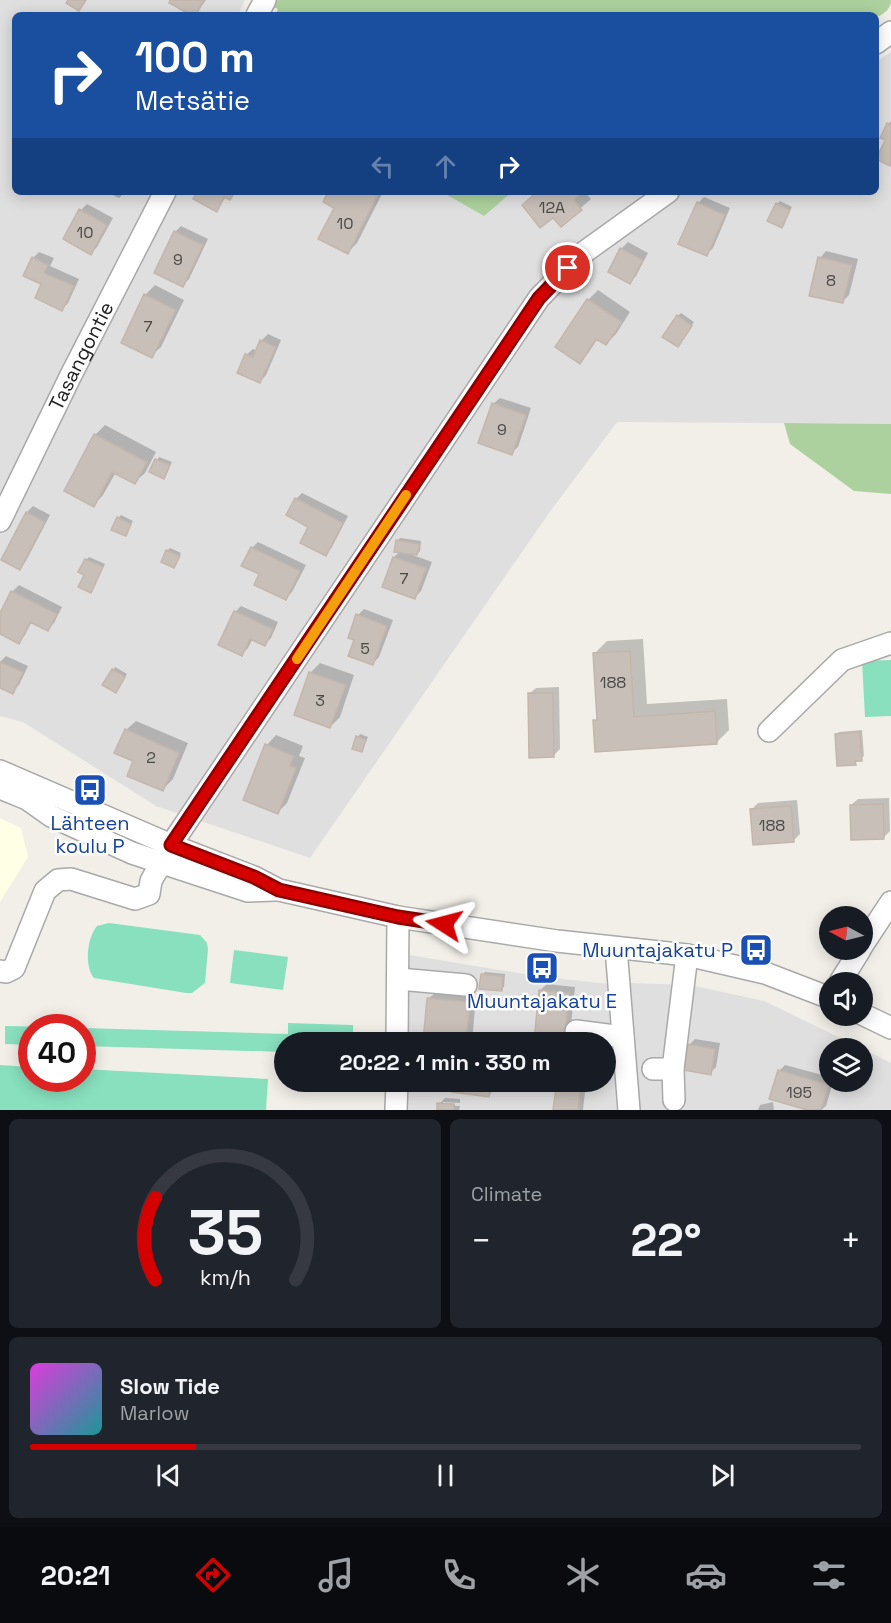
<!DOCTYPE html>
<meta charset="utf-8">
<style>
:root{--surface:#171b24;--page:#20242c;--text:#f1f3f6;--muted:#9ea1a6;--line:#363941;--accent:#d40000}
body{margin:0;font-family:"Space Grotesk",sans-serif;background:var(--page);color:var(--text);height:100vh;display:flex;flex-direction:column;font-size:22px;white-space:nowrap}
*{box-sizing:border-box;margin:0}
p{font-size:20px;color:var(--muted)}
.icon{flex:none;width:33px;height:33px;fill:none;stroke:currentColor;stroke-width:2;stroke-linecap:round;stroke-linejoin:round}
.map{position:relative;height:1110px;overflow:hidden}
.panel{display:flex;flex-direction:column;gap:9px;padding:9px;background:#0d0f14;flex:1}
.panel>*{flex:none}
.hud{position:absolute;left:12px;top:12px;width:867px;height:183px;border-radius:9px;box-shadow:0 3px 15px #0003;background:#1a4fa0;color:#fff;overflow:hidden}
.needle{width:39px;rotate:277deg}
.buttons{position:absolute;left:819px;top:906px;display:grid;gap:12px}
.buttons a{display:grid;place-items:center;width:54px;height:54px;border-radius:50%;background:var(--surface);box-shadow:0 3px 15px #0003;font-size:30px}
.speed{position:absolute;left:18px;top:1014px;display:flex;gap:12px;font-size:30px;font-weight:700;text-align:center}
.speed>*{display:grid;place-content:center;width:78px;height:78px;border-radius:50%;background:var(--surface);box-shadow:0 3px 15px #0003;line-height:1}
.speed .limit{border:9px solid #d22;background:#fff;color:#111}
.pin{position:absolute;display:grid;place-items:center;width:51px;height:51px;color:#fff;margin:-26px;border:3px solid #fff;border-radius:50%;box-shadow:0 2px 6px #0007}
.me{position:absolute;width:66px;margin:-33px;rotate:279deg;stroke-linejoin:round;filter:drop-shadow(0 0 4px #0008)}
.turn{display:flex;align-items:center;gap:21px;height:126px;padding:0 24px;font-size:27px}
.turn .icon{width:78px;height:78px;stroke-width:2.5}
.turn b{display:block;font-size:42px;line-height:51px}
.lanes{display:flex;align-items:center;height:57px;padding:0 24px;background:#0003;justify-content:center;gap:30px;direction:ltr}
.lanes .off{opacity:.35}
.big{font-size:45px;font-weight:700;line-height:1.1}
.panel .tile{flex:1;display:flex;flex-direction:column;justify-content:center;gap:9px;min-width:0;padding:0 21px;border-radius:9px;background:var(--page)}
.panel .dial{align-items:center;gap:0}
.dial svg{height:156px;overflow:visible;fill:none;stroke:var(--line);stroke-width:7;stroke-linecap:round;text-anchor:middle}
.dial text{fill:var(--text);stroke:none}
.song{display:flex;align-items:center;gap:18px}
.cover{width:72px;height:72px;border-radius:9px;background:linear-gradient(135deg,hsl(300 70% 55%),hsl(180 70% 35%))}
.played{height:6px;border-radius:3px;background:linear-gradient(90deg,var(--accent) 20%,var(--line) 20%)}
.keys{display:flex;justify-content:space-around;direction:ltr}
.heat{display:flex;justify-content:space-between;align-items:center;font-size:33px;direction:ltr}
.panel .tiles{flex:1;display:grid;gap:9px;grid-template-columns:1fr 1fr}
.tile:last-child{grid-column:span 2}
.trip{position:absolute;left:274px;top:1032px;width:342px;height:60px;border-radius:30px;background:var(--surface);box-shadow:0 3px 15px #0003;font-weight:700;line-height:60px;text-align:center}
.tabs{display:flex;height:96px;justify-content:space-around;align-items:center;background:#090b0e;color:var(--muted)}
.tabs .icon{width:42px;height:42px}
.tabs .current{color:var(--accent)}
.tabs b{font-size:27px;color:var(--text)}
.map>svg:first-child{display:block}
</style>
<div class="map">
<svg width="891" height="1110" viewBox="0 0 891 1110">
<rect width="100%" height="100%" fill="#f2efe9"/>
<path fill="#e0dfdf" d="M 0,0 L 245,0 L 238,15 L 15,15 L 15,192 L 442,192 L 484,215 L 512,192 L 876,192 L 876,62 L 891,52 L 891,424 L 617,422 L 549,513 L 310,858 L 156,806 L 23,722 L 0,716 Z
M 409,955 L 536,976 L 608,984 L 617,1110 L 404,1110 L 405,1082 L 606,1082 L 606,1042 L 406,1042 Z
M 629,983 L 690,985 L 764,1001 L 861,1048 L 830,1048 L 830,1082 L 862,1082 L 863,1049 L 891,1063 L 891,1110 L 638,1110 Z"/>
<path fill="#ffffe5" d="M 0,818 L 21,828 L 28,857 L 0,902 Z"/>
<path fill="#add19e" d="M 258,0 L 891,0 C 891,10 884,13 876,18 L 876,15 L 275,15 L 278,9 Z
M 442,192 L 512,192 L 484,216 Z
M 784,423 L 891,424 L 891,494 L 854,491 L 790,444 Z"/>
<path fill="#88e0be" d="M 891,660 L 891,716 L 865,717 L 862,661 Z
M 109,923 L 200,935 L 207,943 L 208,949 L 205,983 L 192,993 L 186,993 L 94,978 C 84,966 87,938 97,926 Z
M 234,950 L 288,957 L 283,990 L 230,983 Z
M 288,1023 L 353,1025 L 353,1042 L 285,1042 L 285,1052 L 83,1046 L 83,1028 L 288,1034 Z
M 5,1026 L 62,1027 L 32,1028 L 31,1045 L 5,1044 Z
M 0,1065 L 31,1067 L 32,1078 L 82,1078 L 83,1069 L 268,1079 L 266,1110 L 0,1110 Z"/>
<path fill="#0003" d="M 172,0 L 206,0 L 195,15 Z
M 891,121 L 891,163 L 890,164 L 887,139 L 888,124 Z
M 107,192 L 125,192 L 119,198 Z
M 199,192 L 236,192 L 230,198 L 226,197 L 216,210 Z
M 330,192 L 383,192 L 357,243 L 348,252 L 336,207 Z
M 537,192 L 585,192 L 591,199 L 561,225 Z
M 704,197 L 730,208 L 713,248 L 706,255 L 698,203 Z
M 780,201 L 792,207 L 782,226 L 777,204 Z
M 87,204 L 113,218 L 97,247 L 91,253 L 81,210 Z
M 181,226 L 208,239 L 189,279 L 183,285 L 175,232 Z
M 628,242 L 648,253 L 636,276 L 630,282 L 610,272 L 621,249 Z
M 826,251 L 858,259 L 849,295 L 842,302 L 820,258 Z
M 39,252 L 54,258 L 50,266 L 79,279 L 68,303 L 62,309 L 43,283 L 33,258 Z
M 155,285 L 184,300 L 161,347 L 151,356 L 145,295 Z
M 598,290 L 630,312 L 616,334 L 606,344 L 598,338 L 589,352 L 580,362 L 588,300 Z
M 681,313 L 694,322 L 680,343 L 678,316 Z
M 268,334 L 281,340 L 266,375 L 259,382 L 246,355 L 253,349 L 257,351 L 261,341 Z
M 500,398 L 531,408 L 518,447 L 511,453 L 493,404 Z
M 105,425 L 156,452 L 145,473 L 135,482 L 116,472 L 103,495 L 94,505 L 66,491 L 95,435 Z
M 159,457 L 172,462 L 164,477 L 151,471 Z
M 302,493 L 348,516 L 332,547 L 326,554 L 296,499 Z
M 33,506 L 50,515 L 26,561 L 20,568 L 3,559 L 27,512 Z
M 121,515 L 133,521 L 125,534 L 118,518 Z
M 400,538 L 421,541 L 420,551 L 417,554 L 410,552 L 410,554 L 432,562 L 421,591 L 415,597 L 384,586 L 394,557 L 401,551 L 397,541 Z
M 258,542 L 306,565 L 292,592 L 286,598 L 261,573 L 252,548 Z
M 170,548 L 181,553 L 174,566 L 167,551 Z
M 89,557 L 105,564 L 91,591 L 86,574 L 86,560 Z
M 19,585 L 62,607 L 54,623 L 48,629 L 32,621 L 25,635 L 19,642 L 0,632 L 0,617 L 12,592 Z
M 241,606 L 278,622 L 271,638 L 265,644 L 253,638 L 248,648 L 242,654 L 235,612 Z
M 364,609 L 393,620 L 379,657 L 372,664 L 356,639 L 358,615 Z
M 643,639 L 647,704 L 727,699 L 729,730 L 716,743 L 595,721 L 598,717 L 594,654 L 607,641 Z
M 6,656 L 28,666 L 19,685 L 12,692 L 0,686 L 0,662 Z
M 320,663 L 354,675 L 340,717 L 330,727 L 310,673 Z
M 115,667 L 127,674 L 118,689 L 113,670 Z
M 559,687 L 560,749 L 553,756 L 529,694 L 536,688 Z
M 136,721 L 188,743 L 173,779 L 163,789 L 135,760 L 126,730 Z
M 862,730 L 864,756 L 855,763 L 837,734 L 839,732 Z
M 360,734 L 368,737 L 362,751 L 358,737 Z
M 276,735 L 303,746 L 299,756 L 305,758 L 287,803 L 278,812 L 267,745 Z
M 889,798 L 890,831 L 883,838 L 851,805 L 858,799 Z
M 797,800 L 800,834 L 793,841 L 752,809 L 758,803 Z
M 485,972 L 505,974 L 504,987 L 501,989 L 482,975 Z
M 547,984 L 575,987 L 570,1035 L 564,1042 L 540,990 Z
M 435,993 L 476,997 L 472,1042 L 424,1042 L 428,999 Z
M 695,1039 L 720,1043 L 716,1067 L 710,1073 L 689,1045 Z
M 785,1065 L 830,1077 L 830,1082 L 833,1082 L 826,1106 L 821,1110 L 813,1110 L 779,1071 Z
M 455,1082 L 493,1082 L 491,1093 L 489,1096 L 453,1091 Z
M 563,1082 L 586,1083 L 583,1110 L 555,1110 L 557,1087 Z
M 445,1098 L 460,1099 L 460,1103 L 443,1102 L 443,1105 L 460,1106 L 459,1110 L 423,1110 L 438,1110 L 439,1104 Z
M 773,1102 L 774,1110 L 758,1110 L 760,1105 Z"/>
<path fill="#c7bfb8" stroke="#c4b6ab" stroke-width="1.5" d="M 68,0 L 86,0 L 79,11 L 66,3 Z
M 170,0 L 204,0 L 196,15 L 191,15 L 169,3 Z
M 887,123 L 891,125 L 890,166 L 876,159 L 885,140 L 880,138 Z
M 197,192 L 235,192 L 230,200 L 224,197 L 217,212 L 193,199 Z
M 328,192 L 369,192 L 377,196 L 348,254 L 318,239 L 334,208 L 323,202 Z
M 537,192 L 583,192 L 574,200 L 582,210 L 561,227 L 553,218 L 540,228 L 522,205 Z
M 697,202 L 725,215 L 707,256 L 678,244 Z
M 776,203 L 790,210 L 782,228 L 767,221 Z
M 79,209 L 107,225 L 91,255 L 63,239 Z
M 174,231 L 203,245 L 183,287 L 154,273 Z
M 620,248 L 643,260 L 630,284 L 608,272 Z
M 32,257 L 48,265 L 44,273 L 74,286 L 62,311 L 35,298 L 41,284 L 23,276 Z
M 818,257 L 852,265 L 843,303 L 809,296 Z
M 144,294 L 176,310 L 152,358 L 121,343 Z
M 587,299 L 622,322 L 606,345 L 596,339 L 580,364 L 555,347 Z
M 677,315 L 692,326 L 678,347 L 662,337 Z
M 260,340 L 276,347 L 260,383 L 237,373 L 245,354 L 253,357 Z
M 492,403 L 526,415 L 512,455 L 478,443 Z
M 94,434 L 147,462 L 135,484 L 112,472 L 94,507 L 64,491 Z
M 155,459 L 170,465 L 164,479 L 149,472 Z
M 295,498 L 343,523 L 326,556 L 300,543 L 308,527 L 286,515 Z
M 26,512 L 45,522 L 20,570 L 1,560 Z
M 117,517 L 131,524 L 126,536 L 111,530 Z
M 396,540 L 420,544 L 417,555 L 394,552 Z
M 251,547 L 300,571 L 286,600 L 254,585 L 259,574 L 241,566 Z
M 166,550 L 180,556 L 174,568 L 161,562 Z
M 393,557 L 426,568 L 415,599 L 382,587 Z
M 85,559 L 103,567 L 91,593 L 78,587 L 84,575 L 78,572 Z
M 11,591 L 57,614 L 48,631 L 30,622 L 19,644 L 0,634 L 0,613 Z
M 234,611 L 273,629 L 265,646 L 250,639 L 242,656 L 218,645 Z
M 356,614 L 387,626 L 373,665 L 348,656 L 354,640 L 348,638 Z
M 630,651 L 634,717 L 715,711 L 717,744 L 595,752 L 593,720 L 597,720 L 593,653 Z
M 0,662 L 23,672 L 13,694 L 0,688 Z
M 112,669 L 125,677 L 116,693 L 102,685 Z
M 309,672 L 346,685 L 330,728 L 294,715 Z
M 528,693 L 553,693 L 554,757 L 529,758 Z
M 125,729 L 179,753 L 163,791 L 127,776 L 133,761 L 114,753 Z
M 860,732 L 862,761 L 855,761 L 856,765 L 837,766 L 835,734 Z
M 356,736 L 366,740 L 362,752 L 352,749 Z
M 265,744 L 294,756 L 290,766 L 296,768 L 278,814 L 243,800 Z
M 883,804 L 884,839 L 851,840 L 850,805 Z
M 791,806 L 794,842 L 753,845 L 750,809 Z
M 481,974 L 503,976 L 502,991 L 479,989 Z
M 539,990 L 569,993 L 564,1042 L 534,1041 Z
M 427,998 L 470,1002 L 466,1042 L 423,1042 Z
M 687,1044 L 715,1049 L 711,1075 L 683,1070 Z
M 778,1070 L 829,1085 L 821,1110 L 807,1110 L 769,1099 Z
M 453,1082 L 491,1082 L 489,1097 L 452,1092 Z
M 556,1087 L 580,1089 L 578,1110 L 553,1110 Z
M 437,1103 L 454,1104 L 454,1110 L 437,1110 Z"/>
<g fill="none" stroke-linecap="round" stroke-linejoin="round">
<g stroke="#a9a9a9" stroke-width="24">
<g id="minor">
<path d="M 257,15 L 265,0"/>
<path d="M 876,43 L 891,32"/>
<path id="s1" d="M 0,521 L 71,375 L 165,192"/>
<path d="M 769,731 L 842,660 L 891,643"/>
<path d="M 0,771 L 171,845 L 254,877 L 279,890 L 398,917 L 557,941 L 687,955 L 765,973 L 830,998"/>
<path d="M 0,788 L 27,799 L 51,816 L 132,853 L 248,891 L 275,890"/>
<path d="M 862,946 L 891,902"/>
<path d="M 616,948 L 629,1110"/>
<path d="M 0,971 L 6,972 L 14,968 L 45,891 L 58,880 L 71,879 L 135,899 L 149,894 L 151,881 L 171,845 L 539,298 L 583,253 L 668,192"/>
<path d="M 399,979 L 466,985"/>
<path d="M 840,982 L 860,950"/>
<path d="M 862,1014 L 891,1028"/>
<path d="M 576,1031 L 623,1037"/>
<path d="M 397,1042 L 398,917"/>
<path d="M 653,1069 L 673,1069"/>
<path d="M 674,1100 L 673,1069 L 687,955"/>
<path d="M 396,1110 L 397,1082"/>
</g>
</g>
<use href="#minor" stroke="#fff" stroke-width="21"/>
</g>
<g fill="none" stroke-linecap="round" stroke-linejoin="round">
<g stroke="#8a0000" stroke-width="15">
<path id="route" d="M 444,924 L 398,917 L 279,890 L 254,877 L 171,845 L 539,298 L 568,268"/>
</g>
<use href="#route" stroke="#d40000" stroke-width="10"/>
<path stroke="#f59e0b" stroke-width="10" d="M 297,659 L 406,495"/>
</g>
<defs>
<g id="bus-square" transform="scale(1.725)"><rect x="-9" y="-9" width="18" height="18" rx="4" fill="#1a4fb4" stroke="#fff"/><path d="M-5-6H5V4H4V6H2V4H-2V6H-4V4H-5ZM-3.5-4V0h7V-4ZM-3.5 1.2v1.5H-2V1.2ZM2 1.2v1.5H3.5V1.2Z" fill="#fff"/></g>
</defs>
<g fill-rule="evenodd">
<use href="#bus-square" x="90" y="790"/>
<use href="#bus-square" x="756" y="950"/>
<use href="#bus-square" x="542" y="968"/>
</g>
<g text-anchor="middle" dominant-baseline="central" stroke-width="5" stroke-linejoin="round" paint-order="stroke">
<g font-size="16" fill="#4b4948">
<text x="552" y="207">12A</text>
<text x="345" y="223">10</text>
<text x="85" y="232">10</text>
<text x="178" y="259">9</text>
<text x="831" y="280">8</text>
<text x="148" y="326">7</text>
<text x="502" y="429">9</text>
<text x="404" y="578">7</text>
<text x="365" y="648">5</text>
<text x="613" y="682">188</text>
<text x="320" y="700">3</text>
<text x="151" y="757">2</text>
<text x="772" y="825">188</text>
<text x="799" y="1092">195</text>
</g>
<g font-size="20" fill="#222" stroke="#fff">
<text stroke="none"><textPath href="#s1" startOffset="184">Tasangontie</textPath></text>
</g>
<g font-size="20" fill="#164399" stroke="#fff">
<text x="90" y="823">Lähteen<tspan x="90" dy="23">koulu P</tspan></text>
<text x="733" y="950" text-anchor="end">Muuntajakatu P</text>
<text x="542" y="1001">Muuntajakatu E</text>
</g>
</g>
</svg>
<div class="buttons">
<a><svg class="needle" viewBox="-14 -14 28 28"><path d="M0-13l5 13h-10z" fill="#e53935"/><path d="M0 13l5-13h-10z" fill="#9ea1a6"/></svg></a>
<a><svg class="icon" aria-label="sound" viewBox="0 0 24 24"><path d="M4 9h4l5-4v14l-5-4H4zM17 9q2 3 0 6"/></svg></a>
<a><svg class="icon" aria-label="layers" viewBox="0 0 24 24"><path d="M12 4l9 5-9 5-9-5zM3 14l9 5 9-5"/></svg></a>
</div>
<div class="speed"><div class="limit">40</div></div>
<div class="pin" style="left:568px;top:268px;background:#d93025"><svg class="icon" aria-label="arrive" viewBox="0 0 24 24"><path d="M6 21V4h12l-3 4 3 4H6"/></svg></div>
<svg class="me" style="left:444px;top:924px" viewBox="-20 -20 40 40"><path d="M0-17L14 15 0 8-14 15z" fill="#d40000" stroke="#fff" stroke-width="4"/></svg>
<div class="trip">20:22 · 1 min · 330 m</div>
<div class="hud">
<div class="turn"><svg class="icon" aria-label="right" viewBox="0 0 24 24"><path d="M7 20v-9h11M14 6l5 5-5 5"/></svg><div><b>100 m</b>Metsätie</div></div>
<div class="lanes"><svg class="icon off" aria-label="left" viewBox="0 0 24 24"><path d="M17 20v-9H6M10 6l-5 5 5 5"/></svg><svg class="icon off" aria-label="ahead" viewBox="0 0 24 24"><path d="M12 20V5M6 11l6-6 6 6"/></svg><svg class="icon" aria-label="right" viewBox="0 0 24 24"><path d="M7 20v-9h11M14 6l5 5-5 5"/></svg></div>
</div>
</div>
<section class="panel">
<div class="tiles">
<div class="tile dial"><svg viewBox="0 0 100 80">
<path d="M14 69A42 42 0 1 1 86 69"/>
<path d="M14 69A42 42 0 0 1 14 27" stroke="#d40000"/>
<text x="50" y="56" font-size="32" font-weight="700">35</text>
<text x="50" y="72" font-size="11">km/h</text>
</svg></div>
<div class="tile"><p>Climate</p>
<div class="heat"><a>−</a><b class="big">22°</b><a>+</a></div>
</div>
<div class="tile">
<div class="song"><i class="cover"></i><div><b>Slow Tide</b><p>Marlow</p></div></div>
<div class="played"></div>
<div class="keys"><svg class="icon" aria-label="previous" viewBox="0 0 24 24"><path d="M18 5L8 12l10 7zM5 5v14"/></svg><svg class="icon" aria-label="pause" viewBox="0 0 24 24"><path d="M8 5v14M16 5v14"/></svg><svg class="icon" aria-label="next" viewBox="0 0 24 24"><path d="M6 5l10 7-10 7zM19 5v14"/></svg></div>
</div>
</div>
</section>
<nav class="tabs">
<b>20:21</b>
<svg class="icon current" aria-label="directions" viewBox="0 0 24 24"><path d="M12 3l9 9-9 9-9-9zM9 14v-3h6M13 9l2 2-2 2"/></svg>
<svg class="icon" aria-label="music" viewBox="0 0 24 24"><path d="M9 18V5l10-2v13"/><circle cx="6" cy="18" r="3"/><circle cx="16" cy="16" r="3"/></svg>
<svg class="icon" aria-label="phone" viewBox="0 0 24 24"><path d="M5 4h4l2 5-3 2q2 4 5 5l2-3 5 2v4C11 20 4 13 5 4z"/></svg>
<svg class="icon" aria-label="climate" viewBox="0 0 24 24"><path d="M12 3v18M4 7l16 10M4 17L20 7"/></svg>
<svg class="icon" aria-label="car" viewBox="0 0 24 24"><path d="M5 17H2v-5l4-1 3-4h7l3 4 3 1v5h-3M9 17h6M6 11h13"/><circle cx="7" cy="17" r="2"/><circle cx="17" cy="17" r="2"/></svg>
<svg class="icon" aria-label="filters" viewBox="0 0 24 24"><path d="M4 7h16M4 17h16"/><circle cx="9" cy="7" r="2"/><circle cx="15" cy="17" r="2"/></svg>
</nav>
